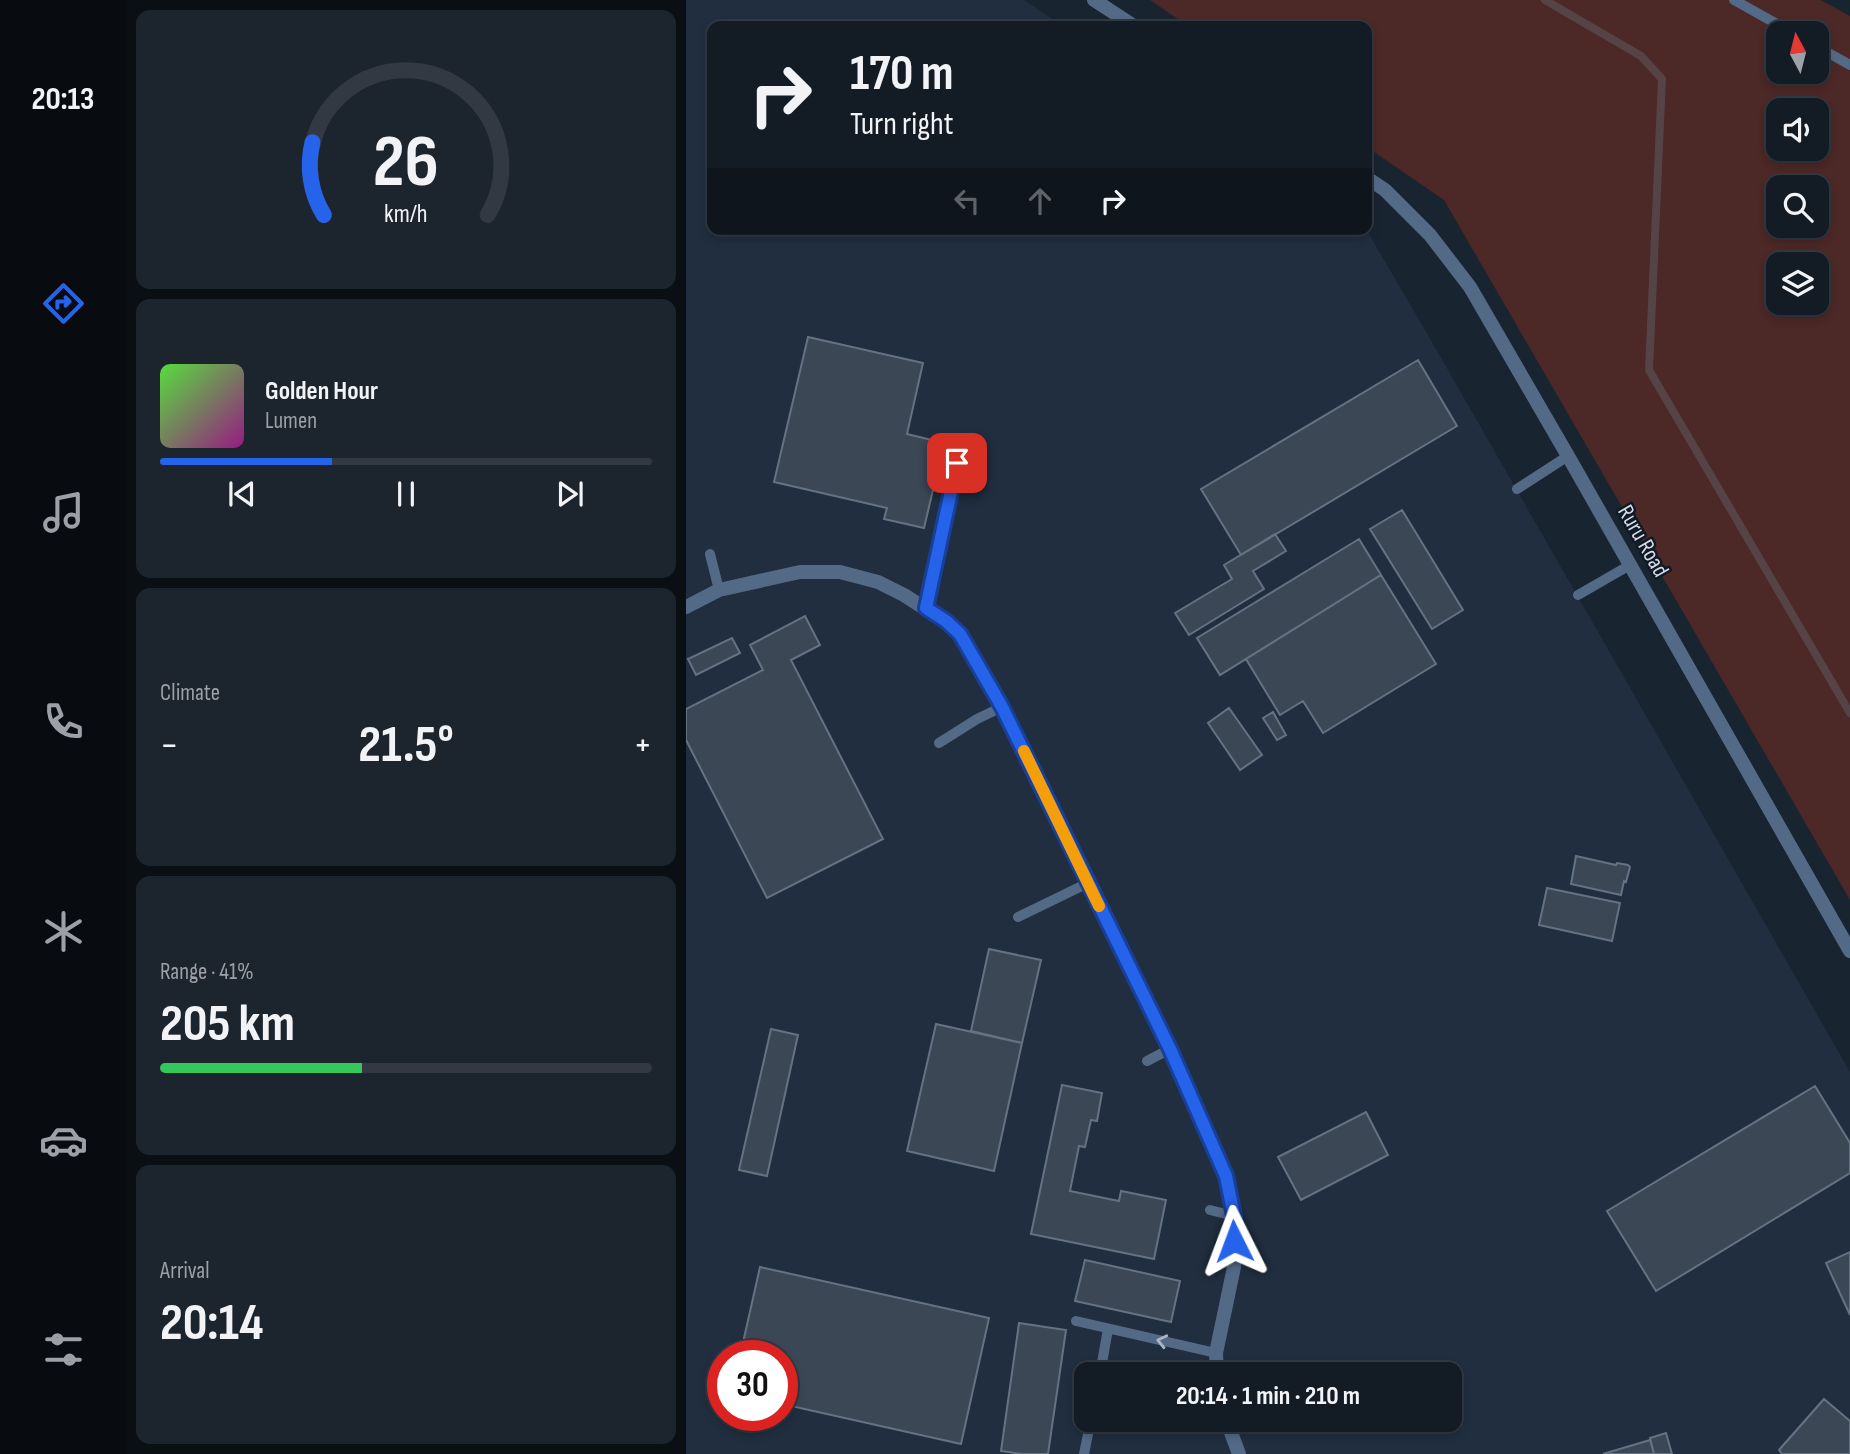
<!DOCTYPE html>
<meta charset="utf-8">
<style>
:root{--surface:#131b25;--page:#1c242d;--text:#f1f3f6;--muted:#9da1a7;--line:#323942;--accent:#2563eb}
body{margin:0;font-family:"Sofia Sans Condensed",sans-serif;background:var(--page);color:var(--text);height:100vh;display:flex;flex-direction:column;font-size:26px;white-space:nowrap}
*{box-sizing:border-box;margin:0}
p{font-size:23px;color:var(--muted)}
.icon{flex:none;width:38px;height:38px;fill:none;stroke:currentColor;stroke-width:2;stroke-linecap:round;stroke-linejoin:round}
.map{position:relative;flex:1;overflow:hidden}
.drawer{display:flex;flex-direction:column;gap:10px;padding:10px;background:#0a0f14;width:560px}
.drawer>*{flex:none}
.guide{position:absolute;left:21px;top:21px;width:665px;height:214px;border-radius:14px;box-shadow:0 4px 10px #0003,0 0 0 2px var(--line);background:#131b25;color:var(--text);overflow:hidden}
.needle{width:46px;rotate:353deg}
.fabs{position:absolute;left:1080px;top:21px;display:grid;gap:14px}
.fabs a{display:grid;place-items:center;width:63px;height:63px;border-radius:14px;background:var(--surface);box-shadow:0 4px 10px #0003,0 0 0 2px var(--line);font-size:35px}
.speed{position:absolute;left:21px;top:1340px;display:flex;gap:14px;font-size:35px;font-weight:700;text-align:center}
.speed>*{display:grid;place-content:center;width:91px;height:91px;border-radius:50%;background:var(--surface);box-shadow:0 4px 10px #0003,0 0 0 2px var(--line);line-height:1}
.speed .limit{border:10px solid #d22;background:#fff;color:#111}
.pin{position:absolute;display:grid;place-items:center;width:60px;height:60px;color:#fff;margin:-30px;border-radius:14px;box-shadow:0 4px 10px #0006}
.me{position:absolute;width:77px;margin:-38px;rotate:357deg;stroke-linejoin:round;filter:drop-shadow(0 0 5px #0008)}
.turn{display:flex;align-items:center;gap:24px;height:147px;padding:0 28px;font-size:32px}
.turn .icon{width:91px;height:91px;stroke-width:2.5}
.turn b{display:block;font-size:49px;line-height:60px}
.lanes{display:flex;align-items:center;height:66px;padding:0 28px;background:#0003;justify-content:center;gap:35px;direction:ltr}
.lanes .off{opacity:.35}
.big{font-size:52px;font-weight:700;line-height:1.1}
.drawer .widget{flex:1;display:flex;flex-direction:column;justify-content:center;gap:10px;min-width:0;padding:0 24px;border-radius:14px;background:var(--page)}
.drawer .dial{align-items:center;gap:0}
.dial svg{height:182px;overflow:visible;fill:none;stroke:var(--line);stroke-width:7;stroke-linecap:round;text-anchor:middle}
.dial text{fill:var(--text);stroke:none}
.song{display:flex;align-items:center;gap:21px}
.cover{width:84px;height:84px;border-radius:10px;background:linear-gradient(135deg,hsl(110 70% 55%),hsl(310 70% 35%))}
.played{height:7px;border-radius:4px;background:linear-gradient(90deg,var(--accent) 35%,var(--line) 35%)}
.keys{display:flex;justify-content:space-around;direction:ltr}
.heat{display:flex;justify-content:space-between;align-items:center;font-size:38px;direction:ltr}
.charge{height:10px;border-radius:5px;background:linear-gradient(90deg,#34c759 41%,var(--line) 0)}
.trip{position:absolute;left:388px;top:1362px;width:388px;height:70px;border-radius:14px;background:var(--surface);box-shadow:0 4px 10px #0003,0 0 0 2px var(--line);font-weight:700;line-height:70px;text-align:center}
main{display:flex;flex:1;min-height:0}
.tab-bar{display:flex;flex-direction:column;width:126px;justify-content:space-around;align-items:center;background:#080b0f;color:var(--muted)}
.tab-bar .icon{width:49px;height:49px}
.tab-bar .on{color:var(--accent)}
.tab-bar b{font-size:32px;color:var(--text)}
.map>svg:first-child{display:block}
</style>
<main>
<nav class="tab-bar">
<b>20:13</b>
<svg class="icon on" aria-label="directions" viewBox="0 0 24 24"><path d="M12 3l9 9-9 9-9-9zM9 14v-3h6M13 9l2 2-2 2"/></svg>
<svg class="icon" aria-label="music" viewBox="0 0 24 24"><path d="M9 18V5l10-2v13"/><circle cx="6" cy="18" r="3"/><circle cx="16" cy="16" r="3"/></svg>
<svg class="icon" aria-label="phone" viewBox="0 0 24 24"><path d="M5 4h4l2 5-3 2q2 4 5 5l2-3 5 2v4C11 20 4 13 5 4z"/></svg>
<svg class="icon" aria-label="climate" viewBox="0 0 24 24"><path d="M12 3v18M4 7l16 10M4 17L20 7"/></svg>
<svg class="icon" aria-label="car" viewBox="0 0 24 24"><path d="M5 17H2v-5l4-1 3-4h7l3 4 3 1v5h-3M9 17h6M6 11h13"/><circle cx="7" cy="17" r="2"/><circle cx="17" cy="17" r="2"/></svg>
<svg class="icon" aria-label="filters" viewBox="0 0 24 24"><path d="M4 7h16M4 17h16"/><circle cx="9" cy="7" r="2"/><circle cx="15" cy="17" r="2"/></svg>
</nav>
<section class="drawer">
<div class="widget dial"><svg viewBox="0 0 100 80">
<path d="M14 69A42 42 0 1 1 86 69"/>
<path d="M14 69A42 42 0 0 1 9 37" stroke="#2563eb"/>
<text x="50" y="56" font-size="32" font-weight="700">26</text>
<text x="50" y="72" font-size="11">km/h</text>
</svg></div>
<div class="widget">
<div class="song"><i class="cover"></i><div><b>Golden Hour</b><p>Lumen</p></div></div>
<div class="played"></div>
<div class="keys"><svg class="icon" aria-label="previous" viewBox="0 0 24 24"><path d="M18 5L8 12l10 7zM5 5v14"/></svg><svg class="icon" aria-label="pause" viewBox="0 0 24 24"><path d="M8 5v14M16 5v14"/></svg><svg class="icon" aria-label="next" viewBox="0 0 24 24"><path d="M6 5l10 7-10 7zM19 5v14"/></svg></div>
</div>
<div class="widget"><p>Climate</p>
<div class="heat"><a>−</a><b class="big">21.5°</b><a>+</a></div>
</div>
<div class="widget"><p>Range · 41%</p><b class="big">205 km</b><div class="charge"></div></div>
<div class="widget"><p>Arrival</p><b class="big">20:14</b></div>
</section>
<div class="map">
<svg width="1164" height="1454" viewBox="0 0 1164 1454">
<rect width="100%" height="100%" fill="#192431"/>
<path fill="#202e3f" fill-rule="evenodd" d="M 0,0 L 338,0 L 377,26 L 26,26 L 26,229 L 680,229 L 746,342 L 1164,1072 L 1164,1454 L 0,1454 ZM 37,1356 L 96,1356 L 96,1416 L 37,1416 ZM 401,1374 L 765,1374 L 765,1419 L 401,1419 Z"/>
<path fill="#4c2826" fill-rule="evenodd" d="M 464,0 L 1135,0 L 1164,16 L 1164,900 L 758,200 L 681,147 L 681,26 L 502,26 ZM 1092,33 L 1130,33 L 1130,72 L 1092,72 ZM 1092,110 L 1130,110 L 1130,149 L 1092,149 ZM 1092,187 L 1130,187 L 1130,226 L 1092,226 ZM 1092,264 L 1130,264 L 1130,303 L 1092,303 Z"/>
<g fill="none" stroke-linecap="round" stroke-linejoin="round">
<path stroke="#554346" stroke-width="8" d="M 859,0 L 955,56 L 976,79 L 963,370 L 1164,713"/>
</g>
<path fill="#3c4756" stroke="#657281" stroke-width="2" d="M 122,337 L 237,363 L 221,434 L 258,443 L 238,528 L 198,519 L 201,508 L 88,482 Z
M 732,360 L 771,426 L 555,555 L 515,489 Z
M 716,510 L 777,610 L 746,629 L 684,529 Z
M 589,534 L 600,551 L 567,571 L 578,589 L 503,635 L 489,613 L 546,579 L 538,565 Z
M 673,539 L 695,575 L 534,675 L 511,638 Z
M 695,575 L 750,664 L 637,733 L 617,701 L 594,715 L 560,659 Z
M 119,616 L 134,645 L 105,660 L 197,839 L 81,898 L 0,740 L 0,709 L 77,670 L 64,645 Z
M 46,638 L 54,653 L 10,675 L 2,659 Z
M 543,708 L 576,755 L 554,770 L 522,723 Z
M 587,712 L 600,735 L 591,740 L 577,718 Z
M 890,856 L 930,865 L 931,863 L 942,865 L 944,867 L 940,882 L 938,881 L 935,895 L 885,884 Z
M 861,888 L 934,903 L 926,941 L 853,925 Z
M 303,949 L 355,960 L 336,1043 L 285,1031 Z
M 250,1024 L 336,1043 L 308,1171 L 221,1151 Z
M 85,1029 L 112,1035 L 81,1176 L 53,1170 Z
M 376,1085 L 416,1093 L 411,1121 L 405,1120 L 399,1147 L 393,1146 L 384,1191 L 433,1201 L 435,1191 L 480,1200 L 468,1259 L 345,1234 Z
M 1129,1086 L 1164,1143 L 1164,1173 L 970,1291 L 921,1211 Z
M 680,1112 L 702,1155 L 615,1200 L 592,1157 Z
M 1164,1252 L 1164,1315 L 1140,1263 Z
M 399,1260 L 494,1281 L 485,1322 L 389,1301 Z
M 74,1267 L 303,1318 L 275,1444 L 96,1404 L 96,1356 L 54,1356 Z
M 333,1323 L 380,1330 L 362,1454 L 336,1454 L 315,1451 Z
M 1138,1399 L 1164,1421 L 1164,1454 L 1096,1454 L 1093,1450 Z
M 980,1433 L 986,1454 L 968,1454 L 964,1438 Z
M 964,1440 L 968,1454 L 917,1454 Z"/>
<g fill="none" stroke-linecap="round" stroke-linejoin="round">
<path stroke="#536a87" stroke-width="10" d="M 1048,0 L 1107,33
M 1130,46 L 1164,65
M 831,489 L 882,456
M 24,554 L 33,590
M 892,595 L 944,565
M 240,608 L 271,463
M 253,743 L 291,719 L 316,707
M 332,917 L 402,883
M 461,1061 L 484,1049
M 524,1210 L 548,1216
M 390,1321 L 530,1353
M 414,1374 L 422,1329
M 398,1454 L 405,1419"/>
<path stroke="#536a87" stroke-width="14" d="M 408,0 L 448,26
M 681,178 L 699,190 L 744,235 L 784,287 L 882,456 L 1164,951
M 0,607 L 33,590 L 114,572 L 154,572 L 192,582 L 218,595 L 260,622 L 274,634 L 316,707 L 372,822 L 484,1049 L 540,1176 L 548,1216 L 548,1267 L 530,1353 L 531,1374
M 540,1419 L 553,1454"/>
</g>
<defs><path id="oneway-chevron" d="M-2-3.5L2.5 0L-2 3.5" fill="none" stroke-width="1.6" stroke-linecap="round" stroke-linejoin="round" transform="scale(1.75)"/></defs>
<use stroke="#a8b5c5" href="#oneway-chevron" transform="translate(476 1341) rotate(-167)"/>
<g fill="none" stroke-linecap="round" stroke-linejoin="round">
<g stroke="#184099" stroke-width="18">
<path id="route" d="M 271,463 L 240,608 L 260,621 L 274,634 L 316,707 L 484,1049 L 540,1176 L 548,1216 L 548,1241"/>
</g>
<use href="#route" stroke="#2563eb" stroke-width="12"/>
<path stroke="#f59e0b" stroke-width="12" d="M 338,751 L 413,906"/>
</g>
<g text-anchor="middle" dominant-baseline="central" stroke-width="5" stroke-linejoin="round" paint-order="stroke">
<g font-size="23" fill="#d6dde6" stroke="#101a27">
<text transform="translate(957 541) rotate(60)">Ruru Road</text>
</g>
</g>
</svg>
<div class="fabs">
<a><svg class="needle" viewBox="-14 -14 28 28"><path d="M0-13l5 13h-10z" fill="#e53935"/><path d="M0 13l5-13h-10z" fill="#9da1a7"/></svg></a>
<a><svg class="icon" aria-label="sound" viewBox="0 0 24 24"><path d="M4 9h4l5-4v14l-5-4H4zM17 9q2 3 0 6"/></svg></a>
<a><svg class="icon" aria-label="search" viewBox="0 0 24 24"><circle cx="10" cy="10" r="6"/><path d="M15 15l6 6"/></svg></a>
<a><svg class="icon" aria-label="layers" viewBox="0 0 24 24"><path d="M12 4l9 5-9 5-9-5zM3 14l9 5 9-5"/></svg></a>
</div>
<div class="speed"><div class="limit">30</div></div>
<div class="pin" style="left:271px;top:463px;background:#d93025"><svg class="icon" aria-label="arrive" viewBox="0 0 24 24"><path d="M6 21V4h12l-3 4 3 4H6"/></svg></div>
<svg class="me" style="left:548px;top:1241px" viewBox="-20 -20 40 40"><path d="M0-17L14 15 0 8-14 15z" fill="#2563eb" stroke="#fff" stroke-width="4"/></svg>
<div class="trip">20:14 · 1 min · 210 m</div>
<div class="guide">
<div class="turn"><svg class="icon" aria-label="right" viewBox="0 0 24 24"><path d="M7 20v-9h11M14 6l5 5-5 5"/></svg><div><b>170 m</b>Turn right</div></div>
<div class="lanes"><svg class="icon off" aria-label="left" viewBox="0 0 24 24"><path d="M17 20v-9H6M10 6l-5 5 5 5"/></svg><svg class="icon off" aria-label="ahead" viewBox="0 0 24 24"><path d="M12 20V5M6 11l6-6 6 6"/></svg><svg class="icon" aria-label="right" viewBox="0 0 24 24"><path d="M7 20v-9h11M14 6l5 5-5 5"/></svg></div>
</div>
</div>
</main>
